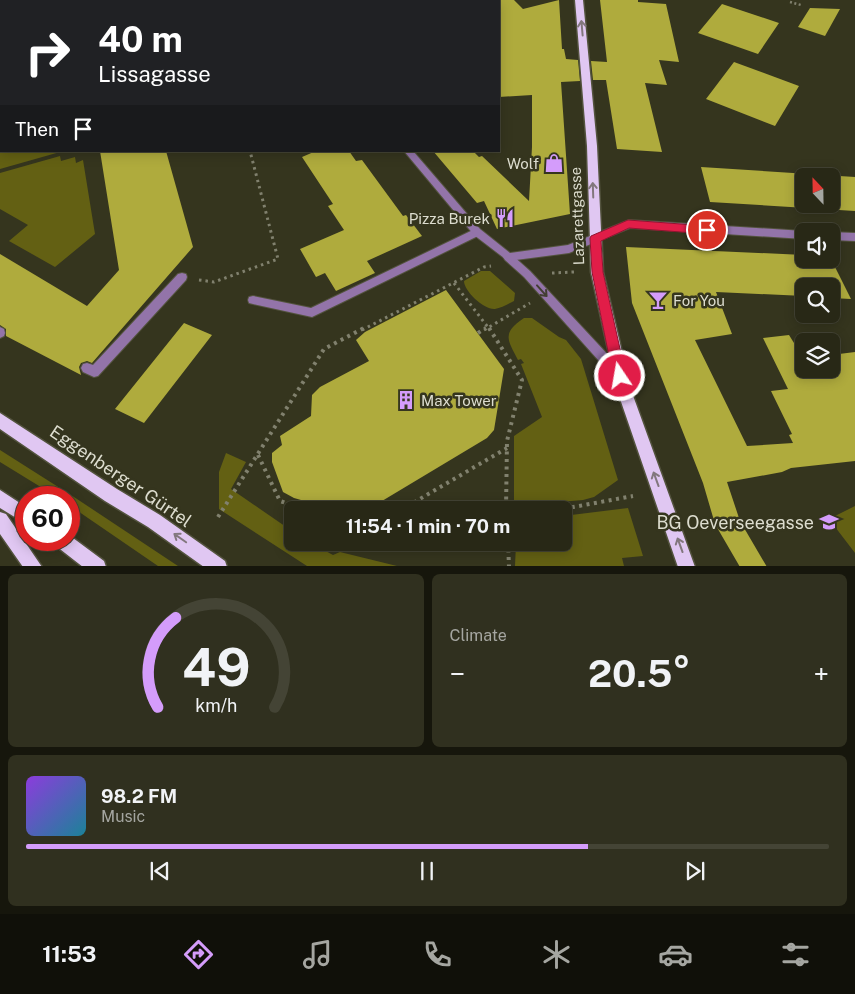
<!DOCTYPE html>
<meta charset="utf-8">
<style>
:root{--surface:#282816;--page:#30301f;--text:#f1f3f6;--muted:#a5a6a1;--line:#444435;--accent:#d49cfb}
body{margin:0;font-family:"Public Sans",sans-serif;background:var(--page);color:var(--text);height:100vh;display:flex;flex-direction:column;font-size:19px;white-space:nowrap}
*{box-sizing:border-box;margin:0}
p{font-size:16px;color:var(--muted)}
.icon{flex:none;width:28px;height:28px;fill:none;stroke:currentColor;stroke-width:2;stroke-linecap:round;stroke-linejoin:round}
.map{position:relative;height:566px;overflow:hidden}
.sheet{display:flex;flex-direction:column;gap:8px;padding:8px;background:#16160c;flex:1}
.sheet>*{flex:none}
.top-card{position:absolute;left:0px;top:0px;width:500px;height:152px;box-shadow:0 2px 12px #0003,0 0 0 1px var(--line);background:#202124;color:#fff;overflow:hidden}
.needle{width:32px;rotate:338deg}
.buttons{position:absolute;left:795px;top:168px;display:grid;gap:10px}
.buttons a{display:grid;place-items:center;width:45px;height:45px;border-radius:8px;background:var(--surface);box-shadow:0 2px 12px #0003,0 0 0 1px var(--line);font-size:25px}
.speed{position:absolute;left:15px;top:486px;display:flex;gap:10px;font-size:25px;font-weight:700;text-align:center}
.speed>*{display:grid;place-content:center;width:65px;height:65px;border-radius:50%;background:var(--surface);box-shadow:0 2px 12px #0003,0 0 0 1px var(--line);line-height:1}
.speed .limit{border:8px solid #d22;background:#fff;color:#111}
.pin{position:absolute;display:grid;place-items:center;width:42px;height:42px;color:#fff;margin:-21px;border:2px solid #fff;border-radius:50%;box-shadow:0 1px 5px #0007}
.me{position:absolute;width:55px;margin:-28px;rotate:348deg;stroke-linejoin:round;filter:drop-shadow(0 0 4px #0008)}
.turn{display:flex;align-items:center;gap:18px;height:105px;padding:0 15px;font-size:22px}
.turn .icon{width:65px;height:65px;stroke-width:2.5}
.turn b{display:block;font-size:35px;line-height:42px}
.then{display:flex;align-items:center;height:48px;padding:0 15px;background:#0003;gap:10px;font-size:19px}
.big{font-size:38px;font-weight:700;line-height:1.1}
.sheet .widget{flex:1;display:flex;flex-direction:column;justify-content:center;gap:8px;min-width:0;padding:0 18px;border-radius:8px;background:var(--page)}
.sheet .dial{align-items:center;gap:0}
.dial svg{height:130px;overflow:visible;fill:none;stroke:var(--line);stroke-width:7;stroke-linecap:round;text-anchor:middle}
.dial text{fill:var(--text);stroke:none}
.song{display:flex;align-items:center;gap:15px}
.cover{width:60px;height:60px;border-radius:8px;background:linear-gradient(135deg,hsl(270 70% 55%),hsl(190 70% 35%))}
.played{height:5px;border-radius:2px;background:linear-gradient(90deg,var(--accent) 70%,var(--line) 70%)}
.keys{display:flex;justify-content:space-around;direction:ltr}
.heat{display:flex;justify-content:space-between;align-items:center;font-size:28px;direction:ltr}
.sheet .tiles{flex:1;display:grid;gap:8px;grid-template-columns:1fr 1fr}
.widget:last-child{grid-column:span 2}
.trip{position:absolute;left:284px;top:501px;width:288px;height:50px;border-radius:8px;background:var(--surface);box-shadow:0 2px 12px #0003,0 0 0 1px var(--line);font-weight:700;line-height:50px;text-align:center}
.tabs{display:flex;height:80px;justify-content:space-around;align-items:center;background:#101009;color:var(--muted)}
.tabs .icon{width:35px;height:35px}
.tabs .active{color:var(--accent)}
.tabs b{font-size:22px;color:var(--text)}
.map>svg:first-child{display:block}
</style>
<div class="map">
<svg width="855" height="567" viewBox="0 0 855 567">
<rect width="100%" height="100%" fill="#35351e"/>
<path fill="#636013" d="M 0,143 L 1,151 L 60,152 L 0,169 Z
M 60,156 L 61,161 L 75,157 L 76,163 L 83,160 L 95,234 L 55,267 L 9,241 L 28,225 L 0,209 L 0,173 Z
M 481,271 L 490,271 L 515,293 L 514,301 C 508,304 501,308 495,309 C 484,310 464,291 464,281 Z
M 524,318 L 532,318 L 559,337 L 566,340 L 581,359 L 618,480 L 594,497 L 583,500 L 514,506 L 514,436 L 542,417 L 521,364 L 524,363 L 521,359 L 518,360 C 507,339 502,333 524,318 Z
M 0,450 L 74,497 L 178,566 L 158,566 L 69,505 L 69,498 L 57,497 L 0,462 Z
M 226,453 L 246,462 L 231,489 L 292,531 L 292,542 L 311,543 L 333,555 L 340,552 L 397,566 L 307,566 L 219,509 L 219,472 Z
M 855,506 L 855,553 L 829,519 Z
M 628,508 L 643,556 L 622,558 L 624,566 L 515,566 L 516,543 L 562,542 L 563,516 Z"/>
<path fill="#afab3d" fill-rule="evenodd" d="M 499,0 L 514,0 L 523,9 L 559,0 L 562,49 L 564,49 L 566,59 L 578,60 L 580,81 L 561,82 L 570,214 L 497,229 L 484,201 L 477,203 L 433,151 L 473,151 L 479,157 L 482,156 L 529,201 L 532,147 L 532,95 L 499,97 Z
M 600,0 L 638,0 L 638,2 L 666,4 L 679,62 L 659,60 L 667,85 L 645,83 L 662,152 L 617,149 L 606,80 L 593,80 L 591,61 L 607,62 Z
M 722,4 L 779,23 L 758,54 L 698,33 Z
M 810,8 L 840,9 L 825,36 L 798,27 Z
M 734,62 L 799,86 L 775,126 L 706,99 Z
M 100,151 L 166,151 L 193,247 L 92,363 L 87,361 L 81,363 L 79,367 L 81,375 L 6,336 L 6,329 L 0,325 L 0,254 L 87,306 L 119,270 Z
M 316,151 L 349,151 L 356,161 L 362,160 L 403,216 L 406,215 L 422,236 L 367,261 L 375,273 L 336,291 L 325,273 L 316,277 L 300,249 L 344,230 L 328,206 L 333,204 L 302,157 Z
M 701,167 L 855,177 L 855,211 L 710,202 ZM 804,176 L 831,176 L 831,204 L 804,204 Z
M 626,247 L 804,255 L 804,259 L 831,259 L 851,299 L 831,298 L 831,286 L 804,286 L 804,296 L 716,292 L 732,334 L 695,340 L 747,446 L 793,443 L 789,435 L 792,434 L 771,391 L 788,389 L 763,338 L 789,335 L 804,359 L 804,369 L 831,369 L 831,355 L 855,352 L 855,461 L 791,468 L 782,472 L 727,482 L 740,521 L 767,567 L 740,567 L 715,524 L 703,483 L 632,303 Z
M 446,290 L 504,369 L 494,430 L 487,438 L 367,510 L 336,510 L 294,498 L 283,492 L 272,462 L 272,453 L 282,445 L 280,436 L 311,416 L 312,395 L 320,387 L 369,361 L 356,340 L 365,332 Z
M 184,323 L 212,335 L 144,423 L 115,409 Z"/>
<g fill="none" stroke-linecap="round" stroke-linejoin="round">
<g stroke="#53533e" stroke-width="2">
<path id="lane" d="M 0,136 L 1,136 L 1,142 L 0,142 Z
M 477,228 L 482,232 L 480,235 L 312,317 L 253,304 L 249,303 L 248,300 L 249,297 L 253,296 L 311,308 Z
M 508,253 L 511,254 L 530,271 L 624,372 L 626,376 L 624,380 L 620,381 L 616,380 L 524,277 L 505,260 L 503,257 L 505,254 Z
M 182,273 L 186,274 L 187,277 L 186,280 L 98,376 L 94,377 L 83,372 L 81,368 L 83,364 L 87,363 L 93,365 L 178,274 Z
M 0,327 L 4,329 L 5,333 L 4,336 L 0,338 Z"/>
</g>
<g stroke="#53533e" stroke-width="2">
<path id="street" d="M 275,0 L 282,0 L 282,1 L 276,1 Z
M 404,151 L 413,151 L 480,229 L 510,253 L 568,245 L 629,220 L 804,231 L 804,239 L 630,228 L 569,253 L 508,261 L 474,235 Z
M 831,232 L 855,233 L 855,241 L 831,240 Z"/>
</g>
<g stroke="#53533e" stroke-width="3">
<path id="primary" d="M 575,0 L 583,0 L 597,146 L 603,272 L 631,390 L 695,567 L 678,567 L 617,390 L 591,272 L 587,146 Z
M 0,413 L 117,489 L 160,515 L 225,561 L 227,567 L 204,567 L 148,527 L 105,501 L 0,429 Z
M 0,490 L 26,507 L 26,524 L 0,508 Z
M 0,512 L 6,514 L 42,567 L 23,567 L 0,534 Z
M 69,535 L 104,561 L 106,567 L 83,567 L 56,546 L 54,540 L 69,540 Z"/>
</g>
<path stroke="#81816e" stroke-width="2.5" stroke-dasharray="2 2.5" stroke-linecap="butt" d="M 790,2 L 801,5"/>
<path stroke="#81816e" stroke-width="3" stroke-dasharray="2.5 4" stroke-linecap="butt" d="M 552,273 L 574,272
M 199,280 L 214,282 L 278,259 L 250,151
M 454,283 L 490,330
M 362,330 L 484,267 L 491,266
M 484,330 L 530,303"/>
<path stroke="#81816e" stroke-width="4" stroke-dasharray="3 4.5" stroke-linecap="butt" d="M 489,328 L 522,380 L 507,441 L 506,510
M 478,333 L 486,328
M 258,455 L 280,501 L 306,510
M 401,510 L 507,448
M 557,510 L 633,496
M 218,517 L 324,349 L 364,328
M 508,542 L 509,567"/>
<use href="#lane" fill="#9374a9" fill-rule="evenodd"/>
<use href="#street" fill="#9374a9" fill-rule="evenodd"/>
<use href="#primary" fill="#e0c7f2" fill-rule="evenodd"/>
</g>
<defs><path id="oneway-shaft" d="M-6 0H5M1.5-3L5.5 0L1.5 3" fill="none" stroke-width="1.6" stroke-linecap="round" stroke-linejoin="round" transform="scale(1.25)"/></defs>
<g stroke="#82777d">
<use href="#oneway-shaft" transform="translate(582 28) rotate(-95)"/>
<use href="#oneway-shaft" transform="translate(593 190) rotate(-92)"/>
<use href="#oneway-shaft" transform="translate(656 479) rotate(-110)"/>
<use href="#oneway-shaft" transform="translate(180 538) rotate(-145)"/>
<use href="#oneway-shaft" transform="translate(680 545) rotate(-110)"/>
</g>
<use stroke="#433e33" href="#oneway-shaft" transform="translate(542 291) rotate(48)"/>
<path fill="#e11d48" stroke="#92132f" d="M 628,220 L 707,226 L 713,230 L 707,234 L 629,228 L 601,241 L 603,272 L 626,376 L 624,380 L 620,382 L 615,380 L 613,376 L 592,272 L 590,238 L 591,236 Z"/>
<defs>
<g id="shop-bare" transform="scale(1.5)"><path d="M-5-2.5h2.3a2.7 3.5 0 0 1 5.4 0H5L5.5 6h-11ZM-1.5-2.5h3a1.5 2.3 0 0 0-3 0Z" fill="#d49cfb" stroke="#35351e" stroke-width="2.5" paint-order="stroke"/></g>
<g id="restaurant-bare" transform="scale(1.5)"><path d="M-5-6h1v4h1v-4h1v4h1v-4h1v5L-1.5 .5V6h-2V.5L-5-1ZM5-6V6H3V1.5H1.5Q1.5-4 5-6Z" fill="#d49cfb" stroke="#35351e" stroke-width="2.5" paint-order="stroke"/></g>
<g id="bar-bare" transform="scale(1.5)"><path d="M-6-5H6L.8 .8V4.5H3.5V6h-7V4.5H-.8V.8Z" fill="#d49cfb" stroke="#35351e" stroke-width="2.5" paint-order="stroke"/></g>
<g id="building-bare" transform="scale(1.5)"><path d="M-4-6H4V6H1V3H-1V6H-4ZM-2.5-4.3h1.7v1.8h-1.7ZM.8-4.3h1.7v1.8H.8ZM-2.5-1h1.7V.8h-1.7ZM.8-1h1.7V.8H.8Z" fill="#d49cfb" stroke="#35351e" stroke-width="2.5" paint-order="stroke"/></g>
<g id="school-bare" transform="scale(1.5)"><path d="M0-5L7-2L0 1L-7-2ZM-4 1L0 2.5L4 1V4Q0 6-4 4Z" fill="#d49cfb" stroke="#35351e" stroke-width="2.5" paint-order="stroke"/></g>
</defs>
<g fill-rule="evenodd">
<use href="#shop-bare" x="554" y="163"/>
<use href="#restaurant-bare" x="505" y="218"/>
<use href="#bar-bare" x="658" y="300"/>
<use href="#building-bare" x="406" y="400"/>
<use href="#school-bare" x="829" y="522"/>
</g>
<g text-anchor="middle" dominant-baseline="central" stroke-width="5" stroke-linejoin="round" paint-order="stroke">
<g font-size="15" fill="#ddddcf" stroke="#35351e" text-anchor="end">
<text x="539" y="163">Wolf</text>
<text x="490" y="218">Pizza Burek</text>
<text x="673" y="300" text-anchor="start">For You</text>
<text x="421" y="400" text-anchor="start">Max Tower</text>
</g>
<g font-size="15" fill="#ddddcf" stroke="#35351e">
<text transform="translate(577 216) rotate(-92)">Lazarettgasse</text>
</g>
<g font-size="18" fill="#ddddcf" stroke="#35351e">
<text transform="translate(121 476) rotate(34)">Eggenberger Gürtel</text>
</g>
<g font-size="18" fill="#ddddcf" stroke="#35351e" text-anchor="end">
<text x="814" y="522">BG Oeverseegasse</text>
</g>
</g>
</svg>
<div class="buttons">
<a><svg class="needle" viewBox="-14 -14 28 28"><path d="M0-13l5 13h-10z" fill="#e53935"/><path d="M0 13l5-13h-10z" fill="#a5a6a1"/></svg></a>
<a><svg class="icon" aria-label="sound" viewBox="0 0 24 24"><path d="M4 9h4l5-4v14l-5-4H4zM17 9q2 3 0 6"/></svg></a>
<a><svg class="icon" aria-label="search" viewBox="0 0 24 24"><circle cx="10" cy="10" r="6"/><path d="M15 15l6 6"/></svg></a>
<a><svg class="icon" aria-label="layers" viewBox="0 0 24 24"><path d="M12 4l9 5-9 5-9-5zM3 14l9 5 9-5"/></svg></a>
</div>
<div class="speed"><div class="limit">60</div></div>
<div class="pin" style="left:707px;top:230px;background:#d93025"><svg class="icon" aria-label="arrive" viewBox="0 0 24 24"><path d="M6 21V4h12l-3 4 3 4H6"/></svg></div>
<svg class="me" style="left:620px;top:376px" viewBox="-20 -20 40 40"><circle r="17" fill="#e11d48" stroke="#fff" stroke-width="3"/><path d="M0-11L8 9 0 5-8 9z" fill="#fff"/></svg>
<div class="trip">11:54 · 1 min · 70 m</div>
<div class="top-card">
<div class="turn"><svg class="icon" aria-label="right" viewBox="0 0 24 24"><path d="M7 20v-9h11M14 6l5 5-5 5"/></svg><div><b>40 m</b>Lissagasse</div></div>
<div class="then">Then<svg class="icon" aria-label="arrive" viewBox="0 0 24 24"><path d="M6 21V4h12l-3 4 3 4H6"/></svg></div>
</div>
</div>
<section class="sheet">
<div class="tiles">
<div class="widget dial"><svg viewBox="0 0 100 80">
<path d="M14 69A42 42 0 1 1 86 69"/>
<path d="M14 69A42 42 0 0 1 25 14" stroke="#d49cfb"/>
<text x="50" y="56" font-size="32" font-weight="700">49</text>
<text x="50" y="72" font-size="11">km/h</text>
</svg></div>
<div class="widget"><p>Climate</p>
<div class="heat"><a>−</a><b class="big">20.5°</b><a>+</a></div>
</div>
<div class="widget">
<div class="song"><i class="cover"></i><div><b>98.2 FM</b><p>Music</p></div></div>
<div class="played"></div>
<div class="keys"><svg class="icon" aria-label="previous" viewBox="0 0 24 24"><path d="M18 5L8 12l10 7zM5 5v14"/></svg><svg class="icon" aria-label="pause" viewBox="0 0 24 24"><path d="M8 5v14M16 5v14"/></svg><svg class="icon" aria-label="next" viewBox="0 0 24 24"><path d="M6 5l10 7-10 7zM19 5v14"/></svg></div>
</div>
</div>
</section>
<nav class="tabs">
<b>11:53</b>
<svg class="icon active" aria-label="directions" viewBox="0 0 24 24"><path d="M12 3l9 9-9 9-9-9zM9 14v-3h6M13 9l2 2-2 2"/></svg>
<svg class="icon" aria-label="music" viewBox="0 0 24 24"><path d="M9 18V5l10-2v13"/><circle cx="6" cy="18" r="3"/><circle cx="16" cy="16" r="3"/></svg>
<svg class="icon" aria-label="phone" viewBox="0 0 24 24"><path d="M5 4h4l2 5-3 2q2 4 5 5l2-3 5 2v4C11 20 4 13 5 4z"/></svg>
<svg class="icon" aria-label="climate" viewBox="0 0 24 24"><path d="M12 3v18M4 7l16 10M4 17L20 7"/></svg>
<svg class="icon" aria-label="car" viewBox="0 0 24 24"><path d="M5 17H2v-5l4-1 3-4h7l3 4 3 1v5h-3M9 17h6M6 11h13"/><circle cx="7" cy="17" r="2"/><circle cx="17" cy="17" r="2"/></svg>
<svg class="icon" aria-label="filters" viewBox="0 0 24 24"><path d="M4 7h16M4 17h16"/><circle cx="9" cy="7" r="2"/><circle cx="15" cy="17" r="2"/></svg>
</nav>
